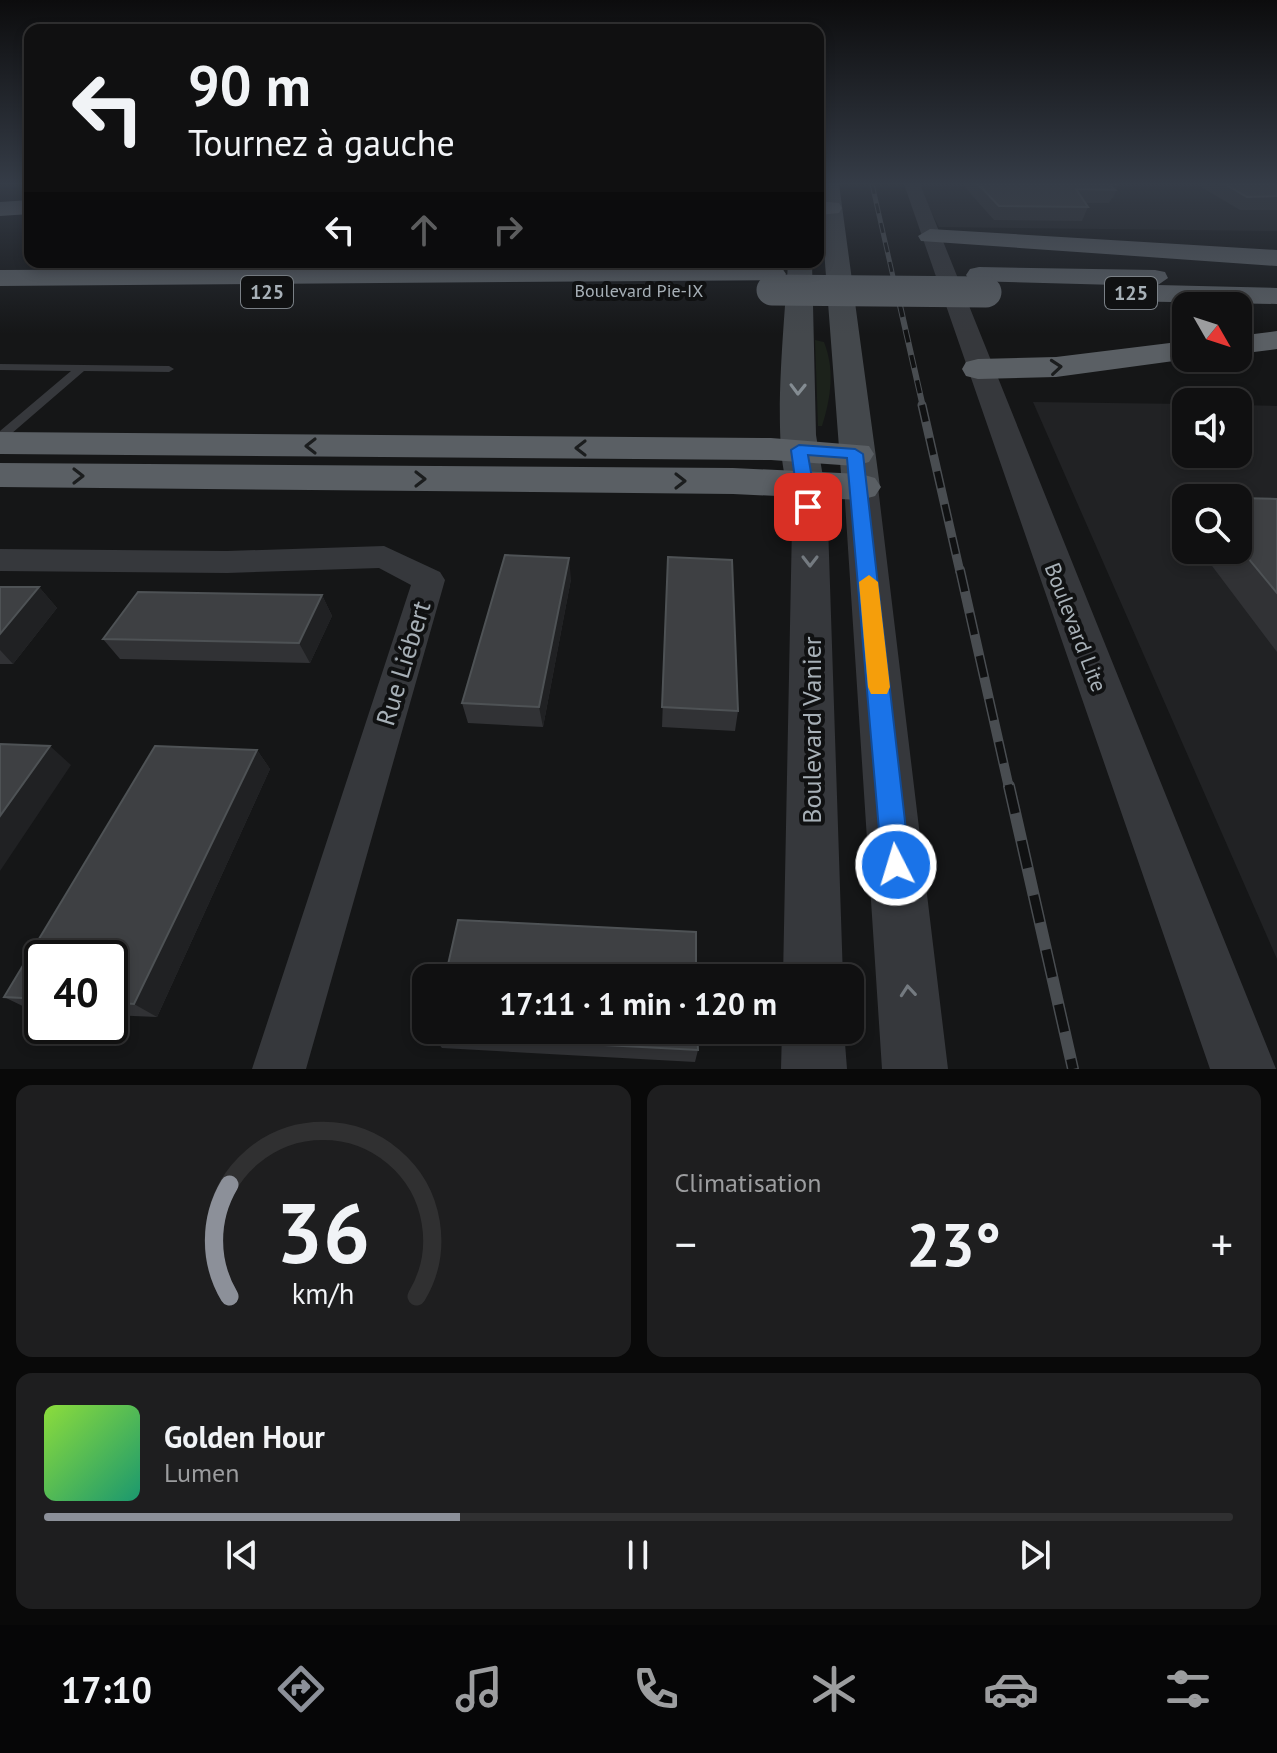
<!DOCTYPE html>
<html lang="fr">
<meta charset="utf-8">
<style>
:root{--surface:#101011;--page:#1e1e1f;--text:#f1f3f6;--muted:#9c9d9f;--line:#303031;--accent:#8c9099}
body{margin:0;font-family:"PT Sans",sans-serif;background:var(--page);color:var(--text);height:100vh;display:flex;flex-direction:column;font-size:30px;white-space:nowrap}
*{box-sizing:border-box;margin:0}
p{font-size:26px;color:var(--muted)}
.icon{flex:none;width:44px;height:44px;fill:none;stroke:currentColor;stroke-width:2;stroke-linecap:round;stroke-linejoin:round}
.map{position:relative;height:1069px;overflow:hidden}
.sheet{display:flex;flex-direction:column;gap:16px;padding:16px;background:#090909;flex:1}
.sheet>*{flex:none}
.banner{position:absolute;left:24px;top:24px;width:800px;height:244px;border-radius:16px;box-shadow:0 4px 12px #0003,0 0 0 2px var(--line);background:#101011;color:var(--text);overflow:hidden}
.needle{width:52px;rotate:129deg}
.controls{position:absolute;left:1172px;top:292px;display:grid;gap:16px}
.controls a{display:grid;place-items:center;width:80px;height:80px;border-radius:16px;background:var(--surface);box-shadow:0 4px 12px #0003,0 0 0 2px var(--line);font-size:40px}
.speed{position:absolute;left:24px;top:940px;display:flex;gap:16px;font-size:40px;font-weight:700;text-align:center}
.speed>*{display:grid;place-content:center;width:104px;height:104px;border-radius:50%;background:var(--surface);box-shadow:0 4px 12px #0003,0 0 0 2px var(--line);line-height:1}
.speed .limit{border:4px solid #111;border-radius:12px;background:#fff;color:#111}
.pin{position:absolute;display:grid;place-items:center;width:68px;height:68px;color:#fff;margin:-34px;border-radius:16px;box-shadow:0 4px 12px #0006}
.me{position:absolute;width:88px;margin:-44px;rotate:355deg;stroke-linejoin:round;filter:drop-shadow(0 0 6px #0008)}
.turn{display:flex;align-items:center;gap:28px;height:168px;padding:0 32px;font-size:36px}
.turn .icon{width:104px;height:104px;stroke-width:2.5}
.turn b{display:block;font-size:56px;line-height:68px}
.lanes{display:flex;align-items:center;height:76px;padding:0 32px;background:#0003;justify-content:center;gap:40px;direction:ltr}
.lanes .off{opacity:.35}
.big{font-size:60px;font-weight:600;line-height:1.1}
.sheet .tile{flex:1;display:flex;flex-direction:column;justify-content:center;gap:12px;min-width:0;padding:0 28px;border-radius:16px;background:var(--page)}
.sheet .dial{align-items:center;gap:0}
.dial svg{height:208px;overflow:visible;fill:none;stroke:var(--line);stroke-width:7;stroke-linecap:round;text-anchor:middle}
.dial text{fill:var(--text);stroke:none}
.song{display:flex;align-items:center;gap:24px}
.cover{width:96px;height:96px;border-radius:12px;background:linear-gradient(135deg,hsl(90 70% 55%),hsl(160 70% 35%))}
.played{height:8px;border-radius:4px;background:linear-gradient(90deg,var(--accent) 35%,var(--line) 35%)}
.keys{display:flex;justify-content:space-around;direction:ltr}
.heat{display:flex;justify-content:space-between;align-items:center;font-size:44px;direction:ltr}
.sheet .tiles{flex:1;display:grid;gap:16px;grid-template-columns:1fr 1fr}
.tile:last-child{grid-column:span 2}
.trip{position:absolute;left:412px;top:964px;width:452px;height:80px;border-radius:16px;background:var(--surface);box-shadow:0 4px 12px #0003,0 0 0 2px var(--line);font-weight:600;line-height:80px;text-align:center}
.tabs{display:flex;height:128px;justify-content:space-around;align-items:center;background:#060607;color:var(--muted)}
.tabs .icon{width:56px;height:56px}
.tabs .on{color:var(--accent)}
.tabs b{font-size:36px;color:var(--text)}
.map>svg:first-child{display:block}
</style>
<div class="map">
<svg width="1277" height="1069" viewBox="0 0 1277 1069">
<rect width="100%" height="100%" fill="#151617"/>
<path fill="#212224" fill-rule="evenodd" d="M 916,184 L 1277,184 L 1277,231 L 939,227 Z
M 1033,402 L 1186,404 L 1186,454 L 1238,454 L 1238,405 L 1277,406 L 1277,959 ZM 1186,498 L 1238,498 L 1238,550 L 1186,550 Z"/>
<path fill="#1c221b" d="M 815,340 L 824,342 C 835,370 831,397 822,426 L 818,426 Z"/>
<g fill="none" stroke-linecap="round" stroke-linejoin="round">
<path fill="#36383c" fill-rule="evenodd" d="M 0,364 L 169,366 L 174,369 L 169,372 L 84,371 L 4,440 L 0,441 L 0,431 L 71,371 L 0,370 Z"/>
<path fill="#36383c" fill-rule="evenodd" d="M 384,546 L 440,572 L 445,580 L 306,1069 L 252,1069 L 411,585 L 379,568 L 227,573 L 0,571 L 0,549 L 227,551 Z"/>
<path fill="#36383c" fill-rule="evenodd" d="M 904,184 L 920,184 L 1276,1069 L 1210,1069 Z
M 805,473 L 817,476 L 822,483 L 828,525 L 843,978 L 783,978 L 792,525 L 788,483 L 793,476 Z
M 861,476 L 873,480 L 878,487 L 948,1069 L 882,1069 L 844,487 L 849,480 Z
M 782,1030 L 844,1030 L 847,1069 L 781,1069 Z"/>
<path fill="#44484c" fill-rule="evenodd" d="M 819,184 L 839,184 L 880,487 L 875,496 L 861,499 L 847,496 L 842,487 Z
M 788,262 L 812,262 L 816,435 L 824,483 L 819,492 L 805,495 L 791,492 C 769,457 786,309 788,262 Z"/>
<path fill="#5a5f64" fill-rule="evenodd" d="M 30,200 L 30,214 L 0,216 L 0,202 Z
M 818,201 L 839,203 L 842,208 L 839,213 L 818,215 Z
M 930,229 L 1277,250 L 1277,266 L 921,241 L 918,236 Z
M 773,266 L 782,268 L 786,274 L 782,280 L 0,286 L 0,270 Z
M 979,267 L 1155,270 L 1165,272 L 1168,278 L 1158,285 L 1277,288 L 1277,304 L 1120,301 L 1110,299 L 1106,293 L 1117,285 L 970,281 L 966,275 L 970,269 Z
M 1277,331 L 1277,349 L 1238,354 L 1238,336 Z
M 1186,341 L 1186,358 L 1196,358 L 1056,377 L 978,379 L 966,376 L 962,369 L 966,362 L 978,359 L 1056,357 Z
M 0,432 L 771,438 L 869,446 L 874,454 L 869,462 L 855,466 L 771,460 L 0,454 Z
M 0,463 L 733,468 L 861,474 L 875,478 L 881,487 L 875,496 L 861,500 L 733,494 L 0,487 Z"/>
<g stroke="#494d51" stroke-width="5">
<path id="rail-far4" d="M 872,184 L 894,281"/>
</g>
<g stroke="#494d51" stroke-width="6">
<path id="rail-far3" d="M 894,279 L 923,407"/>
</g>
<g stroke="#494d51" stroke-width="9">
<path id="rail-far2" d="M 922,405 L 960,572"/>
</g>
<g stroke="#494d51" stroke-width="10">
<path id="rail-far1" d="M 960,570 L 1009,788"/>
</g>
<g stroke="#494d51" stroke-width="12">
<path id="rail" d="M 1009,786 L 1073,1069"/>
</g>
<use href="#rail-far4" stroke="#101112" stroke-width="3" stroke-dasharray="10" stroke-linecap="butt"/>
<use href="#rail-far3" stroke="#101112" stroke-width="4" stroke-dasharray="13" stroke-linecap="butt"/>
<use href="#rail-far2" stroke="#101112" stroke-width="6" stroke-dasharray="17" stroke-linecap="butt"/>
<use href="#rail-far1" stroke="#101112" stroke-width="7" stroke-dasharray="22" stroke-linecap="butt"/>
<use href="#rail" stroke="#101112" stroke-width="9" stroke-dasharray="28" stroke-linecap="butt"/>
<path stroke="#5a5f64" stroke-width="31" d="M 772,290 L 986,292"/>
</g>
<path fill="#313235" d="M 962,184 L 1119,184 L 1113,198 L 1112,198 L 1109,203 L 1086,203 L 1088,207 L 1082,221 L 994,220 Z
M 1196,184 L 1277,184 L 1277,210 L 1240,210 Z
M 1238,498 L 1277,499 L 1277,652 L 1200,550 L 1238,550 Z
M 1186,515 L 1186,532 L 1180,524 Z
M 668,557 L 738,711 L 735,731 L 662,727 Z
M 571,579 L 543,727 L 468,723 L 462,703 Z
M 0,587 L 39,587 L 57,608 L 13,664 L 0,664 Z
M 322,595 L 332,616 L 310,663 L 120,659 L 103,639 Z
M 155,746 L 257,750 L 270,769 L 157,1017 L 110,1015 L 110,958 L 42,958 L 42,1011 L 33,1011 L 4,997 Z
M 432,1036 L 698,1050 L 695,1062 L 442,1048 Z"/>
<path fill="#202123" d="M 569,558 L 571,579 L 543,727 L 539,707 Z
M 39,587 L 57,608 L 13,664 L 0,650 L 0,634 Z
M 322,595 L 332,616 L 310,663 L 299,643 Z
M 50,746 L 71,765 L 0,871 L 0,816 Z
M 257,750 L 270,769 L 157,1017 L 134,1004 Z"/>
<path fill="#3e4043" stroke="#4e5255" stroke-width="2" d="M 978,184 L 1119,184 L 1108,184 L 1115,190 L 1076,189 L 1088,207 L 999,206 Z
M 1225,184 L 1277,184 L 1277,196 L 1247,197 Z
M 1238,498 L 1277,499 L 1277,593 L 1238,546 Z
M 505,555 L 569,558 L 539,707 L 462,703 Z
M 668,557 L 732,560 L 738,711 L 662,707 Z
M 0,587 L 39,587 L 0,634 Z
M 138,592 L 322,595 L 299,643 L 103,639 Z
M 0,744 L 50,746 L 0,816 Z
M 155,746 L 257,750 L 134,1004 L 110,1002 L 110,958 L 42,958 L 42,999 L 4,997 Z
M 458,920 L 696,932 L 696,978 L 445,978 Z
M 434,1030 L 697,1030 L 698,1050 L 432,1036 Z"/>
<defs><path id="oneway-chevron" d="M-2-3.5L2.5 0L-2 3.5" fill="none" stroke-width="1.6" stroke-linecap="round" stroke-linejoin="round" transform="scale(2)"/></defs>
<g stroke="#1b1d1e">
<use href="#oneway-chevron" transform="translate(1056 367) rotate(-5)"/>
<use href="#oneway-chevron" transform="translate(311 446) rotate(-180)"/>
<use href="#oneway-chevron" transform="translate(581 448) rotate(-180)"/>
<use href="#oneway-chevron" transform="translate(78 476)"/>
<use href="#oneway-chevron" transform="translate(420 479)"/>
<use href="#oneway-chevron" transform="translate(680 481)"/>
</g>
<use stroke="#848c92" href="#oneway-chevron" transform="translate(798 389) rotate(91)"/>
<g stroke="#747a80">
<use href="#oneway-chevron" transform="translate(810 561) rotate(90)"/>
<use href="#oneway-chevron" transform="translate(908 991) rotate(-95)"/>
</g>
<linearGradient id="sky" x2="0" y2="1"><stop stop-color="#0c0c0d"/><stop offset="0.55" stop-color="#353c47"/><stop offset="1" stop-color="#353c47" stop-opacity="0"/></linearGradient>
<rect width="1277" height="334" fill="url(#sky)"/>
<path fill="#1a73e8" stroke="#114b97" stroke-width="2" d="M 799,445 L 855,449 L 863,454 L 910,865 L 906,874 L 896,878 L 886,874 L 882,865 L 847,458 L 808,455 L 817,507 L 808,513 L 799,507 L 791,450 Z"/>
<path fill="#f59e0b" d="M 869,575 L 878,582 L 890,687 L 887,694 L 871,694 L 868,687 L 859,582 Z"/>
<g text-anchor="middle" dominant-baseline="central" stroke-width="8" stroke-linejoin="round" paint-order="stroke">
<g font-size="18" fill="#a7b0b7" stroke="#101112">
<text x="639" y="290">Boulevard Pie-IX</text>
</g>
<g fill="#101112" stroke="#7a8086" stroke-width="2">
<rect x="241" y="276" width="52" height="32" rx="6"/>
<rect x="1105" y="277" width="52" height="32" rx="6"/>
</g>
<g font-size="20" font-weight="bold" fill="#a7b0b7">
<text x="267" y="292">125</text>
<text x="1131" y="293">125</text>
</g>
<g font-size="22" fill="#a7b0b7" stroke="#101112">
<text transform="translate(1076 627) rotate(69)">Boulevard Lite</text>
</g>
<g font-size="26" fill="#a7b0b7" stroke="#101112">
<text transform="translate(403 663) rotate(-73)">Rue Liébert</text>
<text transform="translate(811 730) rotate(-90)">Boulevard Vanier</text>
</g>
</g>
</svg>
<div class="controls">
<a><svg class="needle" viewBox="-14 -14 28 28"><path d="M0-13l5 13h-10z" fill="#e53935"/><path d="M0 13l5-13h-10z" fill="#9c9d9f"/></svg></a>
<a><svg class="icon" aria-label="sound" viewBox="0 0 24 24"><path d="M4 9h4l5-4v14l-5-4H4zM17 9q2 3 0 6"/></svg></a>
<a><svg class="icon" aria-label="search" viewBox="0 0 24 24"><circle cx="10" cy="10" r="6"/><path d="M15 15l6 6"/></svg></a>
</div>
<div class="speed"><div class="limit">40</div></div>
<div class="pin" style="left:808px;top:507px;background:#d93025"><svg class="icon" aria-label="arrive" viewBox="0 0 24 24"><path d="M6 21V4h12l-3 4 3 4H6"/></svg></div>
<svg class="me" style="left:896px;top:865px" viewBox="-20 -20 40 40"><circle r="17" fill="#1a73e8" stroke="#fff" stroke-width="3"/><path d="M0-11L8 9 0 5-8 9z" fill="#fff"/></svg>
<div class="trip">17:11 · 1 min · 120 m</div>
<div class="banner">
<div class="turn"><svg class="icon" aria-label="left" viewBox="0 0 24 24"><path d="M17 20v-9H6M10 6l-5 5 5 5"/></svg><div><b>90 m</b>Tournez à gauche</div></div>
<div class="lanes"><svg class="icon" aria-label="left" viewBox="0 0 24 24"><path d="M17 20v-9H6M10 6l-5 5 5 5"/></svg><svg class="icon off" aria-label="ahead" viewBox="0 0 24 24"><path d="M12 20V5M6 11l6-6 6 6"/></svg><svg class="icon off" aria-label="right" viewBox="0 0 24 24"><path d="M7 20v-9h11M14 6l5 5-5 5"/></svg></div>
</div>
</div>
<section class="sheet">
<div class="tiles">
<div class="tile dial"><svg viewBox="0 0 100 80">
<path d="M14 69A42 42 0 1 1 86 69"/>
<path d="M14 69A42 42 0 0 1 14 26" stroke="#8c9099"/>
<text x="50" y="56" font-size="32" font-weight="700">36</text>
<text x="50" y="72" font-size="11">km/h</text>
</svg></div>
<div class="tile"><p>Climatisation</p>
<div class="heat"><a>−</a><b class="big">23°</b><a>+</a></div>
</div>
<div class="tile">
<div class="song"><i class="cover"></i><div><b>Golden Hour</b><p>Lumen</p></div></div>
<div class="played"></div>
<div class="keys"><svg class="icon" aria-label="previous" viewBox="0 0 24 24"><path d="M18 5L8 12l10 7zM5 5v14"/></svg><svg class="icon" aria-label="pause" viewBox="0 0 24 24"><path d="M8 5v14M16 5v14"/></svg><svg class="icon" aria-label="next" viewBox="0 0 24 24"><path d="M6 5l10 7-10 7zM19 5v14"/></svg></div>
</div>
</div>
</section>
<nav class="tabs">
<b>17:10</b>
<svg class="icon on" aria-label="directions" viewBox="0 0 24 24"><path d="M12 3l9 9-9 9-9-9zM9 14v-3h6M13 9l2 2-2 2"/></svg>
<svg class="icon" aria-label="music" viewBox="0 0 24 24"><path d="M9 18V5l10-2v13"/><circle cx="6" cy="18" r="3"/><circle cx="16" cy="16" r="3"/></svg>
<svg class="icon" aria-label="phone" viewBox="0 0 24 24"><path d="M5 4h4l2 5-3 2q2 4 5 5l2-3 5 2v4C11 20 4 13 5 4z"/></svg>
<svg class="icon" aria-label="climate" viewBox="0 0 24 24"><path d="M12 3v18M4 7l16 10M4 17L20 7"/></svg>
<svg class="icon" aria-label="car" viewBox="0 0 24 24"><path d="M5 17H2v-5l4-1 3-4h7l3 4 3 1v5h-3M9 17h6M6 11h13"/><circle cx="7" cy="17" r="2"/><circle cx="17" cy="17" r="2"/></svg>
<svg class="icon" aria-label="filters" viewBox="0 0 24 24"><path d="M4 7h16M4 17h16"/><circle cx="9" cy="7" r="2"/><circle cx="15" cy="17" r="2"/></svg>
</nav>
